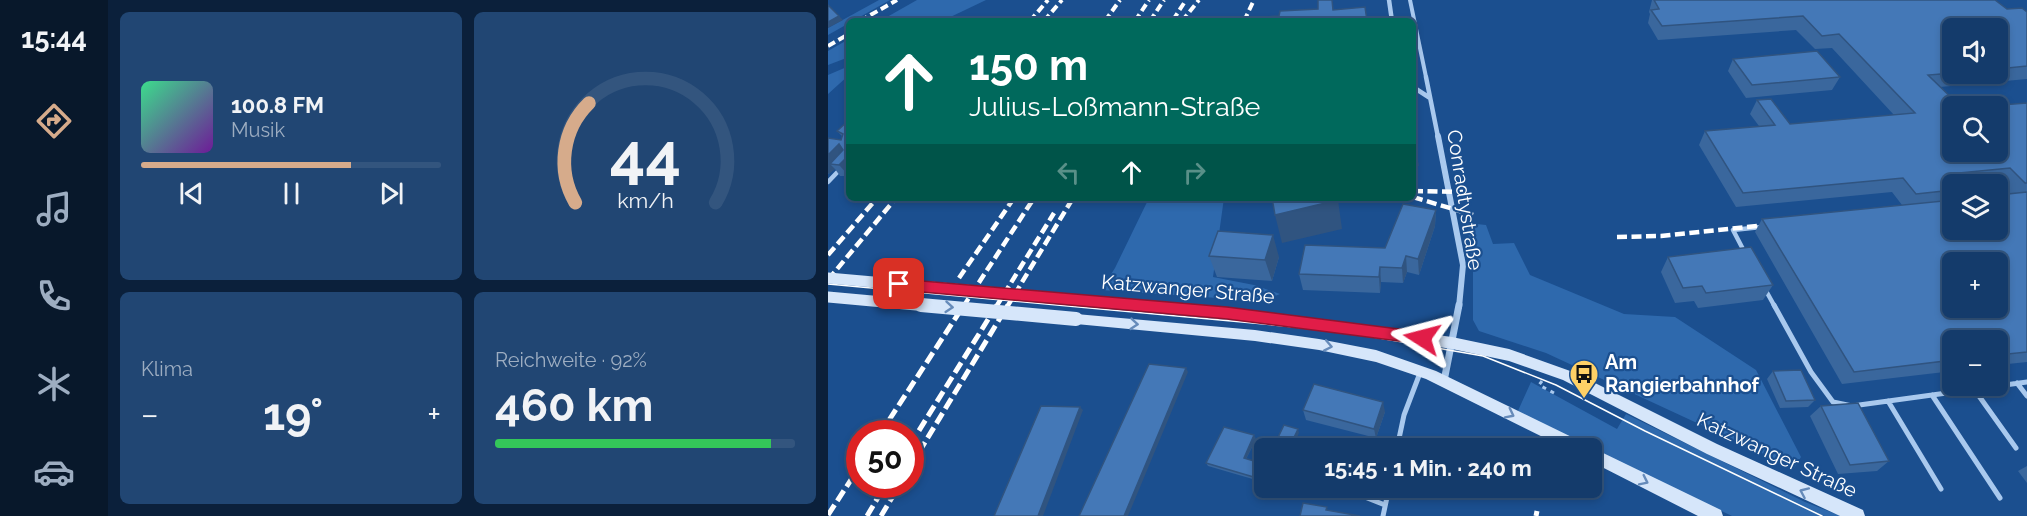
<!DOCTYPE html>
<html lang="de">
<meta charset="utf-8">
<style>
:root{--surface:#143b6b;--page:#214673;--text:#f1f3f6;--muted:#9dadc1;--line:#33557e;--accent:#d6ab8b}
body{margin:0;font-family:Raleway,sans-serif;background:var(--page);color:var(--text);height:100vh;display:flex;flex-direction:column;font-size:22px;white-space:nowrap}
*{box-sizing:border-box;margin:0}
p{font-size:20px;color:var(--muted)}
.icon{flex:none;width:33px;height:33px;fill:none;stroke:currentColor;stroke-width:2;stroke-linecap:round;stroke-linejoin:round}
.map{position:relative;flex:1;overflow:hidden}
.drawer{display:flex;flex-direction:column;gap:12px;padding:12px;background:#0b203b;width:720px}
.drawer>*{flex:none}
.hud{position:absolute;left:18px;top:18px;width:570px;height:183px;border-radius:9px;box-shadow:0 3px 9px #0003,0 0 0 2px var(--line);background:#00695c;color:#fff;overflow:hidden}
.buttons{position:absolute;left:1114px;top:18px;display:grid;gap:12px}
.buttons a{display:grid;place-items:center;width:66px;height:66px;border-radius:9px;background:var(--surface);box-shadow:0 3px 9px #0003,0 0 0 2px var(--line);font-size:30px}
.speed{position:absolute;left:18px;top:420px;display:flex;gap:12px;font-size:30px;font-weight:700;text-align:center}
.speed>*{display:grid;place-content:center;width:78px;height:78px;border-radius:50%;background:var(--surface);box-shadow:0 3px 9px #0003,0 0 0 2px var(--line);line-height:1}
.speed .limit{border:9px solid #d22;background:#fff;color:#111}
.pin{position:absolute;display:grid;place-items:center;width:51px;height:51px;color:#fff;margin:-26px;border-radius:12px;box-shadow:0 3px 9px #0006}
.me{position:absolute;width:66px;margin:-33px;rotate:279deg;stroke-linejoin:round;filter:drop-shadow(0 0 4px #0008)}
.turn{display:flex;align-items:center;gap:21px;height:126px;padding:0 24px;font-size:27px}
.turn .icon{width:78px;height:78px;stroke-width:2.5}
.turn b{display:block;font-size:42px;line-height:51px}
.lanes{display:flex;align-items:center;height:57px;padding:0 24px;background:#0003;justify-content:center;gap:30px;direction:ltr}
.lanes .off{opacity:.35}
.big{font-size:45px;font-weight:700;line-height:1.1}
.drawer .tile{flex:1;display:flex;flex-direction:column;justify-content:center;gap:9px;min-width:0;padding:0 21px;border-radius:9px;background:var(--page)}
.drawer .dial{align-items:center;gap:0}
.dial svg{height:156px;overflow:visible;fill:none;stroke:var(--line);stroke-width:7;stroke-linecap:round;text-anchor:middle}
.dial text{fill:var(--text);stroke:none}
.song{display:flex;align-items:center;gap:18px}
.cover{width:72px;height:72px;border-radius:9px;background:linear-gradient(135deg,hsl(150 70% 55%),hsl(280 70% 35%))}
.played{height:6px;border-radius:3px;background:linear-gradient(90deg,var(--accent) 70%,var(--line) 70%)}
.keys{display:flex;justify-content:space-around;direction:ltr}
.heat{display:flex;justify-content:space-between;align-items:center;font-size:33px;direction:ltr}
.charge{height:9px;border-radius:4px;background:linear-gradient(90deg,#34c759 92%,var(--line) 0)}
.drawer .tiles{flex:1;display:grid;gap:12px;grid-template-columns:repeat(2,1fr)}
.trip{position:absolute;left:426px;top:438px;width:348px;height:60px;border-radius:9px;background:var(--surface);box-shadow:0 3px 9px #0003,0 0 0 2px var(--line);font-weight:700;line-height:60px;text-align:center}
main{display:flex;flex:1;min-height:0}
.dock{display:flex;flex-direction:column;width:108px;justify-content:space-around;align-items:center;background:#08182b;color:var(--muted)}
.dock .icon{width:42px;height:42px}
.dock .on{color:var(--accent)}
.dock b{font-size:27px;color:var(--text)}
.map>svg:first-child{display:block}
</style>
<main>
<nav class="dock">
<b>15:44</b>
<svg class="icon on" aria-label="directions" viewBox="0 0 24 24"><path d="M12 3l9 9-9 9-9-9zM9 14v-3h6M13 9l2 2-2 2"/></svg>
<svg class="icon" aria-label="music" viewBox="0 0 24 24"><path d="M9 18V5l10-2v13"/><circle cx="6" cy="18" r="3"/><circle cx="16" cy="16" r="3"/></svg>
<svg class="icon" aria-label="phone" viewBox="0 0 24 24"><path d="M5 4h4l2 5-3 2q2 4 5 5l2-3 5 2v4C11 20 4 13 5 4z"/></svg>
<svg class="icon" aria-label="climate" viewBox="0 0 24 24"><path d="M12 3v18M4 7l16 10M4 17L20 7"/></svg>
<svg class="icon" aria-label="car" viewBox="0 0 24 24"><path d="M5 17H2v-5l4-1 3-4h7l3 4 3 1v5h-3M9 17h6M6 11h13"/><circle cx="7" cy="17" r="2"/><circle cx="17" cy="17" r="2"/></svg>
</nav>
<section class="drawer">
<div class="tiles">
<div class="tile">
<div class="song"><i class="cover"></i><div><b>100.8 FM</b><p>Musik</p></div></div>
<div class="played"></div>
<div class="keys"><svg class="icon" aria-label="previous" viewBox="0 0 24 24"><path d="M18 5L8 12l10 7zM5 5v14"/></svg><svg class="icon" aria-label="pause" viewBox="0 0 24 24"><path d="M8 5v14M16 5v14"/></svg><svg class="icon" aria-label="next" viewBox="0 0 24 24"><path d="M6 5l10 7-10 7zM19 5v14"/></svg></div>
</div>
<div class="tile dial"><svg viewBox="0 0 100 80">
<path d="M14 69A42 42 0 1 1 86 69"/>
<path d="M14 69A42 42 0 0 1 21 18" stroke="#d6ab8b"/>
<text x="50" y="56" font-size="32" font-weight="700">44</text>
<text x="50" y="72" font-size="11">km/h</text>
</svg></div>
<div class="tile"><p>Klima</p>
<div class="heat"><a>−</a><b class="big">19°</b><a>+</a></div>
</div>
<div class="tile"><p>Reichweite · 92%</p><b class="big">460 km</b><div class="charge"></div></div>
</div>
</section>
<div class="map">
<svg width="1199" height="516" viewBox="0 0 1199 516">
<rect width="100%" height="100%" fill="#1b4f8f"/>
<path fill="#2e69ad" d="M 51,0 L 62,0 L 0,35 L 0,28 Z
M 89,0 L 158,0 L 114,21 L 52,21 Z
M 21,39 L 21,57 L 0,65 L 0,51 Z
M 21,66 L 21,75 L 0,94 L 0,75 Z
M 321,198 L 396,198 L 385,277 L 426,285 L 452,294 L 434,301 L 273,290 L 287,268 Z
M 639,223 L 658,225 L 665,244 L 686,243 L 702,275 L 796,314 L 847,317 L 928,370 L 973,457 L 966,468 L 718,353 L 651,331 L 645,320 L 645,271 Z
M 703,382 L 789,429 L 798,414 L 977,502 L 1013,516 L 904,516 L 689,413 Z"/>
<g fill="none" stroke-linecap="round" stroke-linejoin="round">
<path stroke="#a9c9ee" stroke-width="3" stroke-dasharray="4 5" stroke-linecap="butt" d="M 714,381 L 711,385 L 726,393"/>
<path stroke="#a9c9ee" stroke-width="4" d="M 582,0 L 598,77"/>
<path stroke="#a9c9ee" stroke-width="4.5" d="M 0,182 L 21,160
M 917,253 L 905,230 L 933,227
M 937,289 L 947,307"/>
<path stroke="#a9c9ee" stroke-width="5" d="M 946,305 L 983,372 L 1005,402 L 1024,406 L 1199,382
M 1189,383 L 1199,396
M 1146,389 L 1188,448
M 1104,395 L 1172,498
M 1060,401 L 1113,489
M 569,448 L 576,415 L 592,373
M 514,488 L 557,505
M 555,516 L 561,488"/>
<path stroke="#a9c9ee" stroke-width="4.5" d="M 561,0 L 564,21
M 598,77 L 610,137
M 585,87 L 602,98"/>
<path stroke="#a9c9ee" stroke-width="6" d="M 610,136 L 635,265 L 631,307"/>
<path stroke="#a9c9ee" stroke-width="7" d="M 616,381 L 631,305"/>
<path fill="#d6e6fa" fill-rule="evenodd" d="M 260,296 L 492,319 L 624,337 L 681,349 L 745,372 L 889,444 L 1035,510 L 1037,516 L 1012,516 L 879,454 L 735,380 L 681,361 L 624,349 L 492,329 L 260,306 L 256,305 L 254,301 L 256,297 Z
M 248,314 L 427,330 L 491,339 L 548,350 L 608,371 L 756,443 L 758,448 L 737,448 L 598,379 L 548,362 L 491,350 L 427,341 L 248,324 L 243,323 L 242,319 L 243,315 Z
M 762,448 L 764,448 L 769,450 L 893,510 L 895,516 L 870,516 L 764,462 Z"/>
<path stroke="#fff" stroke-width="1.5" d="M 0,284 L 511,331 L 655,356 L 728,385 L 817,431 L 994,516"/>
<path stroke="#fff" stroke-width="4" stroke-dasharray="8 4" stroke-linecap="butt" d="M 345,20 L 358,0
M 32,21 L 69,0
M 202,21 L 220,0
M 216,21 L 234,0
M 277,21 L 292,0
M 307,21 L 321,0
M 322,21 L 336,0
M 354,21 L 371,0
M 416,21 L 426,0
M 0,46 L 21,34"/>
<path stroke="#fff" stroke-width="4.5" stroke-dasharray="10 4.5" stroke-linecap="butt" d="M 585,191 L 635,192
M 585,197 L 645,215
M 789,237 L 833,236 L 947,224
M 0,255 L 49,198
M 131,278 L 186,198
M 0,280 L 68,198
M 135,307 L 206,198
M 168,307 L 226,213
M 179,307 L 245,198"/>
<path stroke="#fff" stroke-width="5" stroke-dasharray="12 5" stroke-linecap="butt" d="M 52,434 L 136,305
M 82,445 L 169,305
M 82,467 L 180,305
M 0,515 L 32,466
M 39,516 L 58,484
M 53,516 L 72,484
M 708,516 L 709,511"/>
<path stroke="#d6e6fa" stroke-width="11" d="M 0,278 L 260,301
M 0,297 L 110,307"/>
<path stroke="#d6e6fa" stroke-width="14" d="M 93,305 L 248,319"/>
</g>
<path fill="#3a679d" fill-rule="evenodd" d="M 824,0 L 1167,0 L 1179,9 L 1199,12 L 1199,79 L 1112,87 L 1125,152 L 1199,103 L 1199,362 L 1170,365 L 1170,340 L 1125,340 L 1125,371 L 1014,384 L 927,232 L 934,219 L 1074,205 L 1064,192 L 908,207 L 871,145 L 877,131 L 931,126 L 922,114 L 929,100 L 962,124 L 1066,115 L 1004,48 L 987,49 L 968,30 L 830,40 L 820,23 L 822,14 L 821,12 ZM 1125,28 L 1170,28 L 1170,74 L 1125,74 ZM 1169,182 L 1181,194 L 1125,200 L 1125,184 L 1139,184 Z
M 905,59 L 1012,77 L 1004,90 L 918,98 L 900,71 Z
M 21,120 L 21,176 L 12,176 L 7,169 L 0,174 L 0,138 L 13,140 L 14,136 L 9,131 Z
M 585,141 L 590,165 L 590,181 L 585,180 Z
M 608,210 L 607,226 L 591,275 L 579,272 L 575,283 L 553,282 L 552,293 L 475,290 L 471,274 L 557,248 Z
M 381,256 L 451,257 L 444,281 L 389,277 Z
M 840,257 L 945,285 L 935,300 L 870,308 L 866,301 L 847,303 L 833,272 Z
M 945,371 L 987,400 L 980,407 L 952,408 L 939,379 Z
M 993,406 L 1061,461 L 1049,471 L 1010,474 L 982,416 Z
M 475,410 L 557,412 L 548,438 L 478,420 Z
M 428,439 L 418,459 L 436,464 L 436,487 L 429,485 L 427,482 L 428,480 L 380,466 L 378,463 Z
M 1199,466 L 1199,483 L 1190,471 Z
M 438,488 L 461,488 L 458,493 Z"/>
<path fill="#305480" d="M 11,16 L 15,20 L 0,28 L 0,22 Z
M 11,144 L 21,155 L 21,176 L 11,165 L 2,164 L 7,169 L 1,174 L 0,173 L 0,155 Z
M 510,200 L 514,229 L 454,243 L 447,215 Z
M 608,210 L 607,226 L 591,275 L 590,259 Z
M 445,235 L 451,257 L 444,281 L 437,260 Z
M 578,256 L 579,272 L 575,283 L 574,268 Z
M 552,267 L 553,282 L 552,293 L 551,277 Z
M 358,368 L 360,372 L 300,516 L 296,516 Z
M 555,402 L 557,412 L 548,438 L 546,429 Z
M 252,407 L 255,410 L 215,516 L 210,516 Z
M 470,429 L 471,433 L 464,448 L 461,448 Z
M 426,435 L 428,439 L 417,461 L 416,458 Z"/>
<path fill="#4478b7" stroke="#305480" stroke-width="1.5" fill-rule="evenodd" d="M 490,0 L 504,0 L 505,10 L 537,7 L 539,21 L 418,21 L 418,18 L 451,16 L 452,11 L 490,9 Z
M 826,0 L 1167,0 L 1179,9 L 1194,8 L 1199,12 L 1199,66 L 1170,69 L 1170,28 L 1125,28 L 1125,73 L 1100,75 L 1132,106 L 1125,106 L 1125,152 L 1170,152 L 1170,106 L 1160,106 L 1199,103 L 1199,183 L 1197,183 L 1182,168 L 1120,174 L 1130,184 L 1125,184 L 1125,190 L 1088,194 L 1075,178 L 915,193 L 877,131 L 947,125 L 929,100 L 943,99 L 962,124 L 1087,113 L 1011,34 L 994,36 L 975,16 L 834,26 L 823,10 L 831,9 Z
M 0,5 L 11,16 L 0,22 Z
M 989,51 L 1012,77 L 924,85 L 905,59 Z
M 21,120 L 21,155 L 11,165 L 2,164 L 15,150 L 11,144 L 0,155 L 0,138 L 13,140 L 15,134 L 9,131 Z
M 585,141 L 590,165 L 585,164 Z
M 1199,192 L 1199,352 L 1170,355 L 1170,340 L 1125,340 L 1125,360 L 1026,372 L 934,219 L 1125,200 L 1125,230 L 1170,230 L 1170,195 ZM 1125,262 L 1170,262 L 1170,308 L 1125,308 Z
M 444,198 L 509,198 L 510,200 L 447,215 Z
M 575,204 L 608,210 L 590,259 L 578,256 L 574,268 L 552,267 L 551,277 L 471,274 L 477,245 L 557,248 Z
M 390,231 L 445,235 L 437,260 L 381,256 Z
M 923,247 L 945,285 L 878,293 L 874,286 L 855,288 L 840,257 Z
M 321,364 L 358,368 L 296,516 L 251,516 Z
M 973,370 L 987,400 L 958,401 L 945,371 Z
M 486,384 L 555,402 L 546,429 L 475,410 Z
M 1030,403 L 1061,461 L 1022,465 L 993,406 Z
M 213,406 L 252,407 L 210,516 L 166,516 Z
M 456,425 L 470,429 L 461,448 L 445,448 Z
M 396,427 L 426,435 L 416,458 L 436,464 L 436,484 L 427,482 L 429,478 L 378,463 Z
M 447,488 L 458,488 L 457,490 Z
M 475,503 L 499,507 L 498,510 L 532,516 L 472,516 Z"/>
<defs><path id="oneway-chevron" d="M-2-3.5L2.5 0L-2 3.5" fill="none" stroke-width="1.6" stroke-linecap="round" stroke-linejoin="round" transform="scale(1.5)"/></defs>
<g stroke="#668bba">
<use href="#oneway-chevron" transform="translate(121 307) rotate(5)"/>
<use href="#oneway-chevron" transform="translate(306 324) rotate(5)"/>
<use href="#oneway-chevron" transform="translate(500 346) rotate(11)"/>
<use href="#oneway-chevron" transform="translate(682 414) rotate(27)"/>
<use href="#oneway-chevron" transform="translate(816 481) rotate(26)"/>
<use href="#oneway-chevron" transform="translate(976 492) rotate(-156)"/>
</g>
<path fill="#e11d48" stroke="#92132f" stroke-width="1.5" d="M 71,279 L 399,307 L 594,332 L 599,334 L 602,338 L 599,343 L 594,344 L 399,319 L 71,290 L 66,288 L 64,284 L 66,280 Z"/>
<defs>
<g id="bus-pin" transform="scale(1.5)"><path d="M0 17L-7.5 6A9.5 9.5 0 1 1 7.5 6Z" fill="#ffd166" stroke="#1b4f8f"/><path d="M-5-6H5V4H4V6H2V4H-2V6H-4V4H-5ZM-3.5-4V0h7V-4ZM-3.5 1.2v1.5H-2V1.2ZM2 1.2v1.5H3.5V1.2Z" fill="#111"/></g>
</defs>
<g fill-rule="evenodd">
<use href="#bus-pin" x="756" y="374"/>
</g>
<g text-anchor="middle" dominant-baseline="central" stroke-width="4.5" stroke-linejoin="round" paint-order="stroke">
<g font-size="20" fill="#fff" stroke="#1b4f8f">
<text transform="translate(637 200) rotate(81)">Conradtystraße</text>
<text transform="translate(360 289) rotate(5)">Katzwanger Straße</text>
<text transform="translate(949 455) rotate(25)">Katzwanger Straße</text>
</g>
<g font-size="20" font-weight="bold" fill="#fff" stroke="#1b4f8f" text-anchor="start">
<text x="777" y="362">Am<tspan x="777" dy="23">Rangierbahnhof</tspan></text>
</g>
</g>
</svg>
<div class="buttons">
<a><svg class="icon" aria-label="sound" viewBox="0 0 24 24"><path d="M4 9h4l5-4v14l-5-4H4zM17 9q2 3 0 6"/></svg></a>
<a><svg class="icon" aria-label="search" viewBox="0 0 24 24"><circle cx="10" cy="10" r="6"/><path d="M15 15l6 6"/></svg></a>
<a><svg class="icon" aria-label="layers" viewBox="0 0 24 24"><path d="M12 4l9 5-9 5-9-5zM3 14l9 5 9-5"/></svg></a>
<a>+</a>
<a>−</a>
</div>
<div class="speed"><div class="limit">50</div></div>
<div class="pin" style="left:71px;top:284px;background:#d93025"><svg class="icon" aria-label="arrive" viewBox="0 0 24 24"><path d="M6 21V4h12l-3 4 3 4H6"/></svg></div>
<svg class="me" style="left:594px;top:338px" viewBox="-20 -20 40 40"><path d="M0-17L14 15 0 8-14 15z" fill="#e11d48" stroke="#fff" stroke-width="4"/></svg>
<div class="trip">15:45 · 1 Min. · 240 m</div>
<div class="hud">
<div class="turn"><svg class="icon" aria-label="ahead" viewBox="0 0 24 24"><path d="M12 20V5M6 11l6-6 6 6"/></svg><div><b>150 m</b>Julius-Loßmann-Straße</div></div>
<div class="lanes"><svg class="icon off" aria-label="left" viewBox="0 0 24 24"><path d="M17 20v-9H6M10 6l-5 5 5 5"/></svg><svg class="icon" aria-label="ahead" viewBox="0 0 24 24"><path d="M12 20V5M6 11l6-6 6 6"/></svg><svg class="icon off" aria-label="right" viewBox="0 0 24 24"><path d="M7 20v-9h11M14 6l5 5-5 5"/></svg></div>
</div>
</div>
</main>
